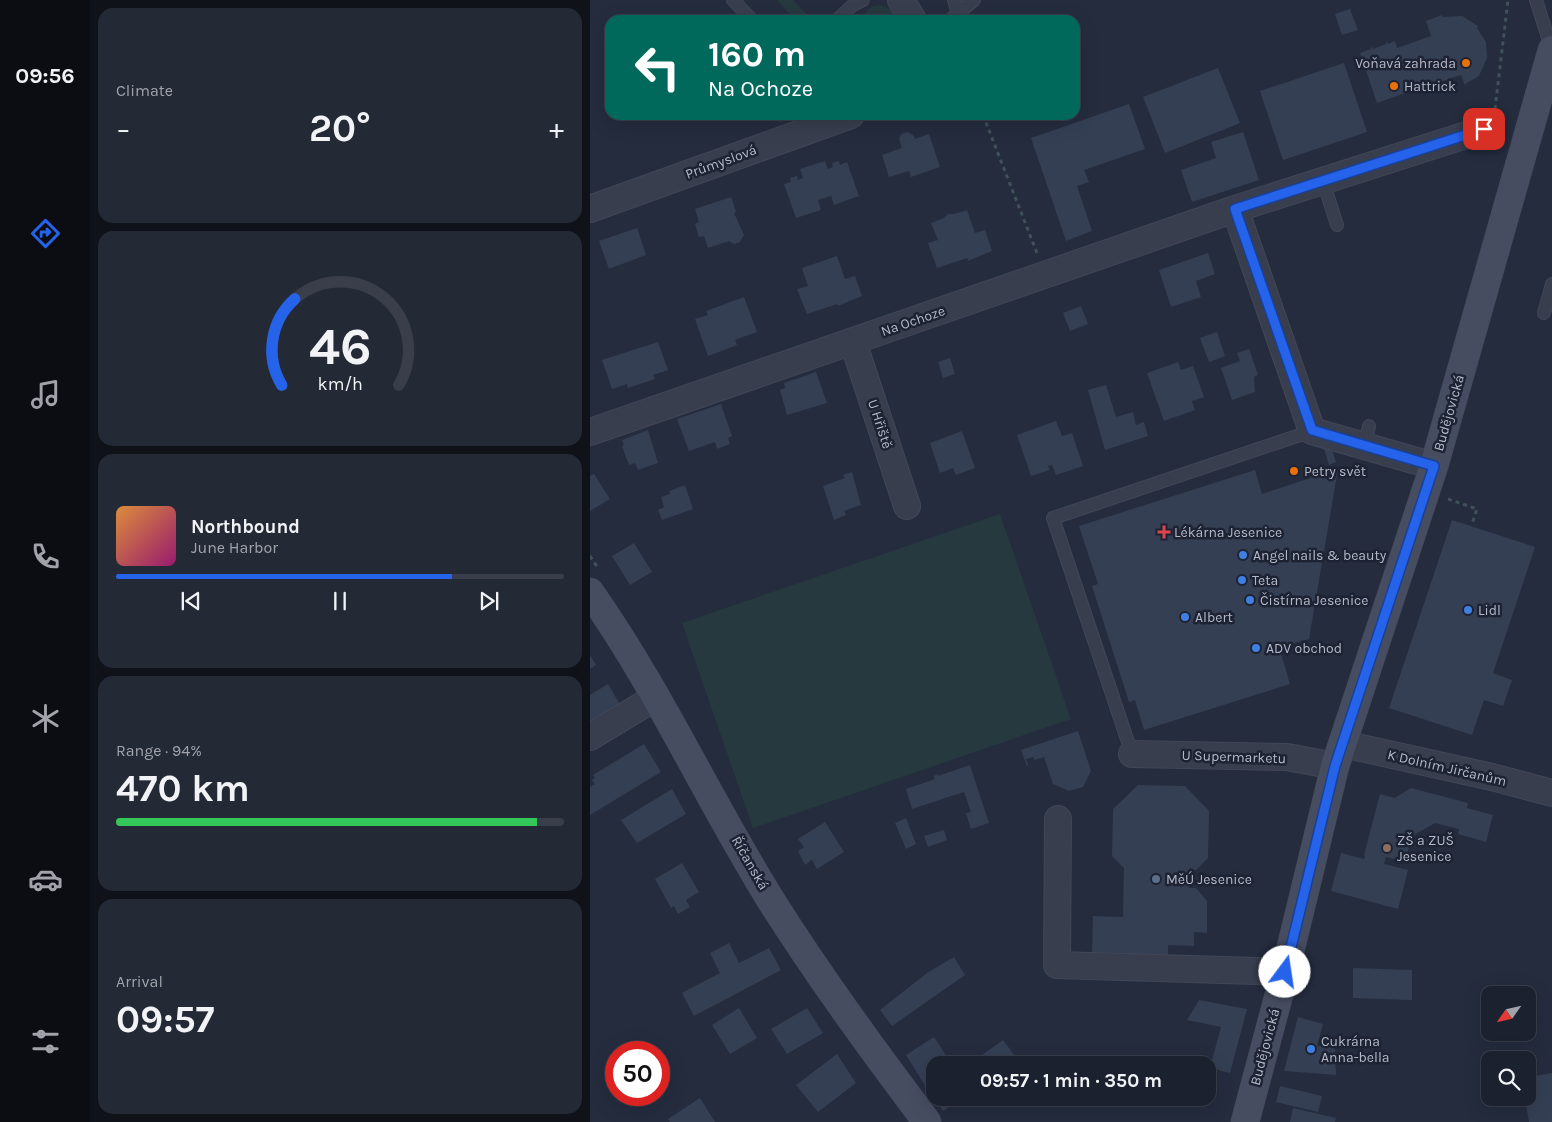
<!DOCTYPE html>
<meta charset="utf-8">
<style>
:root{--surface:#1b212e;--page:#242936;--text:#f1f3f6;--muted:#a0a3aa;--line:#393e4a;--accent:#2563eb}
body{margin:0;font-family:Karla,sans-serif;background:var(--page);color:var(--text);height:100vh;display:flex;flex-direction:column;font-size:19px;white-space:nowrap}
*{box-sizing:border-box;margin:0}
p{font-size:16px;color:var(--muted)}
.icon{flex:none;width:28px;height:28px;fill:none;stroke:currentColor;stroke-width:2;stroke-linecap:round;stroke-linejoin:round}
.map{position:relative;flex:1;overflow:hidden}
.details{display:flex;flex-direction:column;gap:8px;padding:8px;background:#0f1219;width:500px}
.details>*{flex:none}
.hud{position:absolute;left:15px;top:15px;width:475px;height:105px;border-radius:15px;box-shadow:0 5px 20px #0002,0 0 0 1px var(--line);background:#00695c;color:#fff;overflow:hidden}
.needle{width:32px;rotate:236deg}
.tools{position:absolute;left:891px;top:986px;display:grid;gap:10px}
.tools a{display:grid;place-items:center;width:55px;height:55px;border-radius:10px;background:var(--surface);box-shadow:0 5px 20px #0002,0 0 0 1px var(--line);font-size:25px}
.speed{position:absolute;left:15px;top:1041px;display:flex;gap:10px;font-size:25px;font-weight:700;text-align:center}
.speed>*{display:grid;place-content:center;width:65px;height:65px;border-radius:50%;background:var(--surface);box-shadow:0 5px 20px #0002,0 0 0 1px var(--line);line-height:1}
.speed .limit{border:8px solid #d22;background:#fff;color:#111}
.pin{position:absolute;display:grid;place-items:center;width:42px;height:42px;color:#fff;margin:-21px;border-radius:10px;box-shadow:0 2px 8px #0006}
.me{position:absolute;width:55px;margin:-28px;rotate:14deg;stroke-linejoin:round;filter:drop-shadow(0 0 4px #0008)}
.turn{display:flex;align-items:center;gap:18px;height:105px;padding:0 20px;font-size:22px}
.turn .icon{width:65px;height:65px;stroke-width:2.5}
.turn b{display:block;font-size:35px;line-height:42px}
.big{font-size:38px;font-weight:700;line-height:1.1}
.details .card{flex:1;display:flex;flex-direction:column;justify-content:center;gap:8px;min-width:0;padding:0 18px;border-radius:15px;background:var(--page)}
.details .dial{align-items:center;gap:0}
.dial svg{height:130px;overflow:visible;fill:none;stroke:var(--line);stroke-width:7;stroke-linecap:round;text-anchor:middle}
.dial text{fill:var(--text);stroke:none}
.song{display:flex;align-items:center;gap:15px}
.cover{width:60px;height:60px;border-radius:8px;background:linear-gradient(135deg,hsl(30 70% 55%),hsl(320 70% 35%))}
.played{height:5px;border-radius:2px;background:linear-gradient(90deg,var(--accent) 75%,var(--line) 75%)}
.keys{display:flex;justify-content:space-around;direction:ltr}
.heat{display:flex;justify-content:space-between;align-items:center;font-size:28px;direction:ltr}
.charge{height:8px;border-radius:4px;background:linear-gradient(90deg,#34c759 94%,var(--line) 0)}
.trip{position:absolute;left:336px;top:1056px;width:290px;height:50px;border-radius:15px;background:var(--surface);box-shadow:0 5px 20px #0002,0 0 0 1px var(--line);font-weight:700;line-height:50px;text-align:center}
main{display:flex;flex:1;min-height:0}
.menu{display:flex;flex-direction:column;width:90px;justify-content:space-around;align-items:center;background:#0b0d12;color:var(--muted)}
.menu .icon{width:35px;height:35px}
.menu .selected{color:var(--accent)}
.menu b{font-size:22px;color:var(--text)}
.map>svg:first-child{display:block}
</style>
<main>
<nav class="menu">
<b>09:56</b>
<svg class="icon selected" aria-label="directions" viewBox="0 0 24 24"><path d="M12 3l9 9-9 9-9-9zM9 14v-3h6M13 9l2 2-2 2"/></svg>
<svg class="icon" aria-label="music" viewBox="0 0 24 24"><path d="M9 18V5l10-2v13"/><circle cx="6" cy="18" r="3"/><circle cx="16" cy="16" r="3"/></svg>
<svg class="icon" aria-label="phone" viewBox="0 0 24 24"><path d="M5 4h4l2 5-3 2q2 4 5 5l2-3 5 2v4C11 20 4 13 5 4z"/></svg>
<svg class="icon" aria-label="climate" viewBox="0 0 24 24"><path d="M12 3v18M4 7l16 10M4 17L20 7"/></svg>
<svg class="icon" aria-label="car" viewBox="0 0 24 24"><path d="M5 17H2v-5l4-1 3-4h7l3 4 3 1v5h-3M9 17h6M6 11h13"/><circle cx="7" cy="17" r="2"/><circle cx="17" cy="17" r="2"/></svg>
<svg class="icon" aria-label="filters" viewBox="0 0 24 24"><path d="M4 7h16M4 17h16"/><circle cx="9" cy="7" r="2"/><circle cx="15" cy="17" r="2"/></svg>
</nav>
<section class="details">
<div class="card"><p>Climate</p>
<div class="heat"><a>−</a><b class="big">20°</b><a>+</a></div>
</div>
<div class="card dial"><svg viewBox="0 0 100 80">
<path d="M14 69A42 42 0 1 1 86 69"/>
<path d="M14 69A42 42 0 0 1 22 16" stroke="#2563eb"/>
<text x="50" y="56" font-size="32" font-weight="700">46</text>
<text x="50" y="72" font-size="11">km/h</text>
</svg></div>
<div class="card">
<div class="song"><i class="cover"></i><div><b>Northbound</b><p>June Harbor</p></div></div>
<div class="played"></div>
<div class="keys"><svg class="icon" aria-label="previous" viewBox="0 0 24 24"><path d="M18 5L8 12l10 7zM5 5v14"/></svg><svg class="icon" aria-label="pause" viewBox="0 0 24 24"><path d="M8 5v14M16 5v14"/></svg><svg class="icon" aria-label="next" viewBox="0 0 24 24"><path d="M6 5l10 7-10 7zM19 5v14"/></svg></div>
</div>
<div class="card"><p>Range · 94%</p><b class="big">470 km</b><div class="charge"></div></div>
<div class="card"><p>Arrival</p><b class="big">09:57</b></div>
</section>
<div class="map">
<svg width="962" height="1122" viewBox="0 0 962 1122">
<rect width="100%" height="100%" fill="#242c3e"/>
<path fill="#26393f" d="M 187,0 L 203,0 L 222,20 L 205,20 Z
M 291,5 L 301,10 L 309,20 L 268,20 L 282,6 Z
M 410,514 L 481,719 L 163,828 L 92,623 Z"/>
<path fill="#353f54" d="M 760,9 L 768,30 L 752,35 L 745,14 Z
M 852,15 L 852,17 L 872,16 L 888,26 L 887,28 L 896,42 L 897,58 L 889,76 L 875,84 L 876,88 L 871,75 L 858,79 L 857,81 L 856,80 L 844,84 L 844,85 L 842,84 L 829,88 L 830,93 L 827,89 L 787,103 L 770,53 L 781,49 L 781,46 L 783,49 L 796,44 L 796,41 L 798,44 L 805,41 L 807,48 L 841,36 L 836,21 Z
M 754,63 L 777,132 L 693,160 L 670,91 Z
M 628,68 L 650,123 L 575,153 L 553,97 Z
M 539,104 L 555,149 L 494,170 L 499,182 L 487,186 L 502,231 L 476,241 L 441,138 Z
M 186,115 L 199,115 L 190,122 L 185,116 Z
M 318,132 L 323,135 L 325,139 L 339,134 L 350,167 L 321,177 L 319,171 L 299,177 L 292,155 L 312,148 L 309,139 L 311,134 Z
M 653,132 L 669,180 L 602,202 L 591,170 L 626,158 L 621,142 Z
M 235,161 L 238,169 L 243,167 L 242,163 L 249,161 L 250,165 L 257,162 L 269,196 L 244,205 L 241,196 L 228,200 L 231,210 L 206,218 L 194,184 L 201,182 L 200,178 L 207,176 L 208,180 L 213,178 L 210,169 Z
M 141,197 L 146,212 L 144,213 L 154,235 L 150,242 L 144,244 L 139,241 L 118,248 L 114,236 L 109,237 L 105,224 L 109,222 L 105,209 Z
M 377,210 L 385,233 L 395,230 L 402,251 L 378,261 L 377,258 L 347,268 L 338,243 L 348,240 L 341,223 L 354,218 L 358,214 L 364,214 Z
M 47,228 L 56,255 L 19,269 L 9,241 Z
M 618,253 L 625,274 L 606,281 L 611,297 L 581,307 L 569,270 Z
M 247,256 L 255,279 L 265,276 L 272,296 L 248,306 L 247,304 L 217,314 L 207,289 L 218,286 L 212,268 Z
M 154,297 L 167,332 L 145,340 L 147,345 L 118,356 L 105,319 L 118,315 L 116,311 Z
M 491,306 L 498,324 L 480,331 L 473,313 Z
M 627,332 L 635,356 L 619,362 L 610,338 Z
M 68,342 L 78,370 L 63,375 L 65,379 L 38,388 L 37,384 L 22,389 L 12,360 Z
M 659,349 L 668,375 L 664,377 L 665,392 L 642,400 L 631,368 L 650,361 L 647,353 Z
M 360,358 L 365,374 L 353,378 L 348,362 Z
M 588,362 L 591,370 L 603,366 L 614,397 L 602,401 L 605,410 L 574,421 L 557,373 Z
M 226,372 L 237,403 L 197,415 L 190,390 L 195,388 L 194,383 Z
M 516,385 L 526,417 L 543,412 L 546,425 L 554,422 L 558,436 L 515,450 L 498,390 Z
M 131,404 L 142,436 L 138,438 L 140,444 L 127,449 L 125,442 L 99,451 L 87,419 Z
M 466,421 L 472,436 L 482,433 L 493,466 L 466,475 L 462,465 L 458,466 L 460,470 L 441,476 L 427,435 Z
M 58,430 L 68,463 L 48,470 L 45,463 L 39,465 L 32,446 L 34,445 L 32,440 Z
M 372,431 L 385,468 L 366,475 L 363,468 L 350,473 L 340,443 Z
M 741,446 L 746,462 L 739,465 L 734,449 Z
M 748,469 L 719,639 L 689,647 L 700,684 L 554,730 L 545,700 L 539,702 L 502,586 L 508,584 L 489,526 L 665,470 L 672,494 Z
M 262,472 L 271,505 L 254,511 L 256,515 L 244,520 L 233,486 L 255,478 L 253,475 Z
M 4,474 L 20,499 L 0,511 L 0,476 Z
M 95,485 L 103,509 L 72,520 L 68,510 L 74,507 L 71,497 L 80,494 L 79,491 Z
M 862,520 L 945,547 L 903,673 L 922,680 L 913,706 L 894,700 L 882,735 L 799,708 Z
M 44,543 L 62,572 L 40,585 L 22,556 Z
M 0,655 L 6,665 L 0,669 Z
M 18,684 L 32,708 L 0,728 L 0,695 Z
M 488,731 L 501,771 L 493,787 L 479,791 L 463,784 L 454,757 L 444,760 L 444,757 L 436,759 L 438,765 L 437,766 L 431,750 Z
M 54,744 L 71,772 L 0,815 L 0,787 L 5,784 L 2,780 L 5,778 L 3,775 Z
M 380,765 L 399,823 L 381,829 L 376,813 L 381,812 L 374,792 L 322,809 L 316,789 L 345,779 L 344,776 L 348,774 L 348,776 Z
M 548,785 L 595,786 L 619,811 L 618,858 L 606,870 L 600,870 L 599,888 L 606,888 L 617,901 L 617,933 L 604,932 L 604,946 L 578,945 L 578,959 L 502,957 L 503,916 L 533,917 L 534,868 L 522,856 L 523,809 Z
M 821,788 L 878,803 L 877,808 L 903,815 L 896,842 L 868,834 L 869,829 L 845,823 L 822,836 L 815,862 L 796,857 L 794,864 L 818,870 L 808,909 L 741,891 L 751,853 L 774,859 L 775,856 L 774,855 L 790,794 L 805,798 Z
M 82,789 L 96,814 L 47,843 L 31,820 Z
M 316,818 L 326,844 L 316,849 L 305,823 Z
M 235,822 L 254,852 L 227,869 L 222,860 L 215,865 L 208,851 L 214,847 L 208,839 Z
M 354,830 L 357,840 L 338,847 L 334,836 Z
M 92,863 L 109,892 L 96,900 L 100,907 L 88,914 L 84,906 L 81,908 L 65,879 Z
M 139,943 L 149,963 L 179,948 L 191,970 L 104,1016 L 92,993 L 130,973 L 120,953 Z
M 364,957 L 375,975 L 302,1026 L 290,1010 L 337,973 Z
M 763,968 L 822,970 L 822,1000 L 763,998 Z
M 609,1000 L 657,1009 L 640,1073 L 620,1068 L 631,1027 L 597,1020 Z
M 149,1008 L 167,1038 L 140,1054 L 122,1025 Z
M 217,1008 L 233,1033 L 197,1054 L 181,1029 Z
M 708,1017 L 733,1024 L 727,1046 L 745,1047 L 746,1075 L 694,1071 Z
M 344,1037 L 362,1065 L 345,1065 L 345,1080 L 336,1087 L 316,1055 Z
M 413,1040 L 427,1059 L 419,1065 L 378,1065 Z
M 247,1054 L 266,1083 L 228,1112 L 206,1085 Z
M 962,1073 L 962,1122 L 939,1122 L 935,1098 L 938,1098 L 938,1077 Z
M 690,1086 L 732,1096 L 728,1112 L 686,1102 Z
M 345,1088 L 345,1098 L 373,1098 L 353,1111 L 340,1092 Z
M 110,1098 L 125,1122 L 80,1122 L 78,1119 Z
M 703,1108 L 746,1118 L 745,1122 L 700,1122 Z"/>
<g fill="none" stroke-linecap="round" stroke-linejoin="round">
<g stroke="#414757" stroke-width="14">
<path id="service" d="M 143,0 L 162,20
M 364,0 L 368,14
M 946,0 L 962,50
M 247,20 L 263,5 L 273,0
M 360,20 L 384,0
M 733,181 L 747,225
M 954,313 L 962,284
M 775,445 L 779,426
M 542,754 L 463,518 L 722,431"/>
</g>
<g stroke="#414757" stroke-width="28">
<path id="minor" d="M 311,0 L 323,20
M 0,209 L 261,115
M 645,209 L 722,431 L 844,466
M 263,342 L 317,506
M 0,432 L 645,209 L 895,129
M 0,737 L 66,697
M 753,744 L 902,777 L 962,793
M 542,754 L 697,757 L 745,766
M 468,819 L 467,965 L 695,972"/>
</g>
<g stroke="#414757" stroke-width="29">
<path id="secondary" d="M 0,592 C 69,690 119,801 182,902 C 230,978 283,1050 337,1122
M 655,1122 L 695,972 L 745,766 L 844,466 L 962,50"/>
</g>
<path stroke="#3f5257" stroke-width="3" stroke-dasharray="4 4" stroke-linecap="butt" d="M 905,109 L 918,0
M 393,115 L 447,253
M 858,499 L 887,509 L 882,524
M 0,556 L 8,568"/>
<use href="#service" stroke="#383e4e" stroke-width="12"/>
<use href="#minor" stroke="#383e4e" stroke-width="26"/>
<use href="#secondary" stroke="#464d61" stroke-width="28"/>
</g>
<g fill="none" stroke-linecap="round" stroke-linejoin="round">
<g stroke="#184099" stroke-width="12">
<path id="route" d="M 695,972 L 745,766 L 844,466 L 722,430 L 645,209 L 894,129"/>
</g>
<use href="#route" stroke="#2563eb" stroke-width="9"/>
</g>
<g fill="#e8710a" stroke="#1d2333" stroke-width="2">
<circle cx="876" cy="63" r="5"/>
<circle cx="804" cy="86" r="5"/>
<circle cx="704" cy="471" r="5"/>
</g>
<path fill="#e0444e" stroke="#1d2333" stroke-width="2" d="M571.5 524.5h5v5h5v5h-5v5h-5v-5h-5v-5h5z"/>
<g fill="#3f7fe0" stroke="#1d2333" stroke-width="2">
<circle cx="653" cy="555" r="5"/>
<circle cx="652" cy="580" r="5"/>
<circle cx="660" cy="600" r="5"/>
<circle cx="878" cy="610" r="5"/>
<circle cx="595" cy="617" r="5"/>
<circle cx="666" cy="648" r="5"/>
<circle cx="721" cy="1049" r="5"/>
</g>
<circle fill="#8d6e63" stroke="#1d2333" stroke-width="2" cx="797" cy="848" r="5"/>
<circle fill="#5c6f8a" stroke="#1d2333" stroke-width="2" cx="566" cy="879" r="5"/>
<g text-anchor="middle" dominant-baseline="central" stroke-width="5" stroke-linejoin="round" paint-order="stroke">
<g font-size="14" fill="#b4b9c9" stroke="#1d2333" text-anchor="start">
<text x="866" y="63" text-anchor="end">Voňavá zahrada</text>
<text x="814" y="86">Hattrick</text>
<text x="714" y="471">Petry svět</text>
<text x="584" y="532">Lékárna Jesenice</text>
<text x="663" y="555">Angel nails &amp; beauty</text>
<text x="662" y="580">Teta</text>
<text x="670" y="600">Čistírna Jesenice</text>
<text x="888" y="610">Lidl</text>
<text x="605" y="617">Albert</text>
<text x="676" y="648">ADV obchod</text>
<text x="807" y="840">ZŠ a ZUŠ<tspan x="807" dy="16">Jesenice</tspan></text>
<text x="576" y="879">MěÚ Jesenice</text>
<text x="731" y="1041">Cukrárna<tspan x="731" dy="16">Anna-bella</tspan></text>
</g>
<g font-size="14" fill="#b4b9c9" stroke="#1d2333">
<text transform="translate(131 162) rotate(-20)">Průmyslová</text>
<text transform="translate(323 321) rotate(-19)">Na Ochoze</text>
<text transform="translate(859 413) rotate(-74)">Budějovická</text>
<text transform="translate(290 424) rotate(72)">U Hřiště</text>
<text transform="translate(644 757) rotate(2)">U Supermarketu</text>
<text transform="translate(857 768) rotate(13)">K Dolním Jirčanům</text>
<text transform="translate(160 863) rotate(60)">Říčanská</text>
<text transform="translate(675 1047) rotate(-75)">Budějovická</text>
</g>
</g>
</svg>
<div class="tools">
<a><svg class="needle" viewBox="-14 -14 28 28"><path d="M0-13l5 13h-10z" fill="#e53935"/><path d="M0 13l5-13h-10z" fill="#a0a3aa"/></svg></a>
<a><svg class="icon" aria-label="search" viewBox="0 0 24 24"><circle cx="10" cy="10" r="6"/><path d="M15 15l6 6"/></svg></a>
</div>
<div class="speed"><div class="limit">50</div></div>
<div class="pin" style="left:894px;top:129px;background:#d93025"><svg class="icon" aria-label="arrive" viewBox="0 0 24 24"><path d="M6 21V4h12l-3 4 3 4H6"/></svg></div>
<svg class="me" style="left:695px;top:972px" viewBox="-20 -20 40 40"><circle r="19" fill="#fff"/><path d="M0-13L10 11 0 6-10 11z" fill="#2563eb"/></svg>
<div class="trip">09:57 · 1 min · 350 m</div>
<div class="hud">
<div class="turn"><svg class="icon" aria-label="left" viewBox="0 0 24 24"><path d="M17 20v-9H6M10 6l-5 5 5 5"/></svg><div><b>160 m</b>Na Ochoze</div></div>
</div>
</div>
</main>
